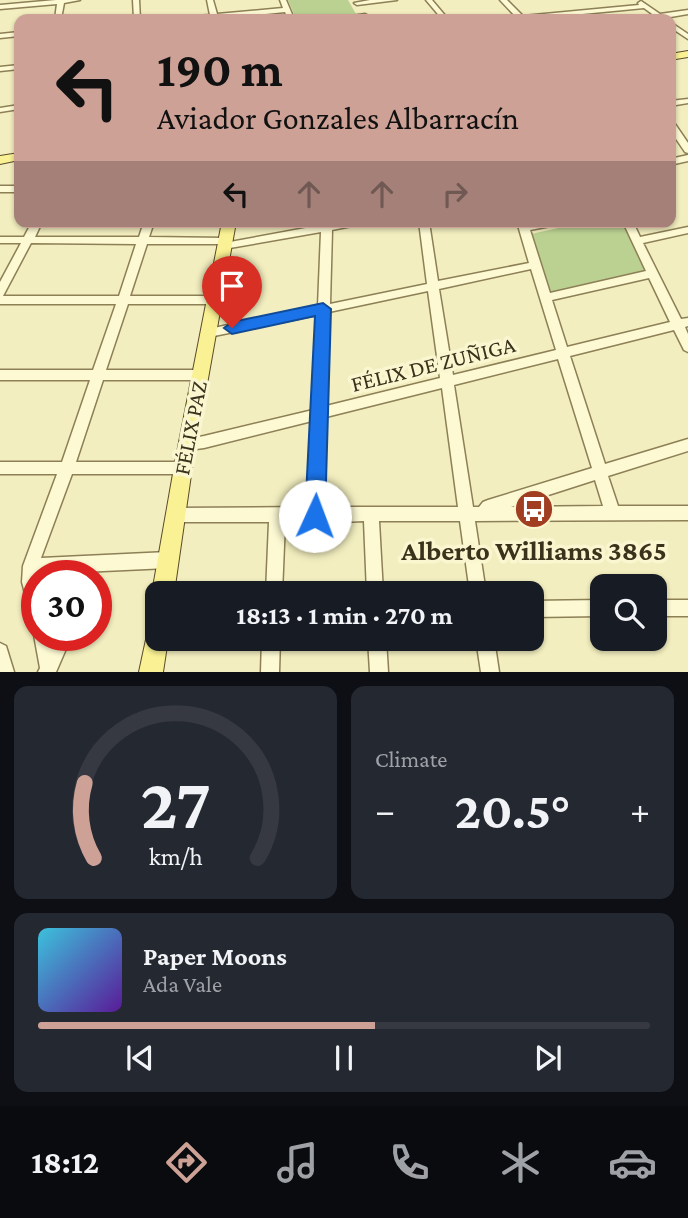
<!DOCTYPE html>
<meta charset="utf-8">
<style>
:root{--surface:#171b24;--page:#242831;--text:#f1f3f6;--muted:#9ea1a6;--line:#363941;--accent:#cda196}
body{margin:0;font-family:"Crimson Pro",serif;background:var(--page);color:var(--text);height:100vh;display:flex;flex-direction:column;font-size:26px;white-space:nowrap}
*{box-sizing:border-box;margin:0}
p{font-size:23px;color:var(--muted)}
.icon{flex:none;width:38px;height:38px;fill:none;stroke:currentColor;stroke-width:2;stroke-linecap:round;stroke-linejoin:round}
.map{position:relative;height:672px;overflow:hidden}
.details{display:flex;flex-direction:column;gap:14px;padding:14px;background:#0d0f14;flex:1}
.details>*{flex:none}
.top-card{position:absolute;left:14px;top:14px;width:662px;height:214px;border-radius:14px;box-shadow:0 2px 5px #0004;background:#cda196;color:#111;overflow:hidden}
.fabs{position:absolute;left:590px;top:574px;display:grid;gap:14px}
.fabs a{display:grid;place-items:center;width:77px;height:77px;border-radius:14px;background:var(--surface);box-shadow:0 2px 5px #0004;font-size:35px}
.speed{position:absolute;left:21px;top:560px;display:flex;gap:14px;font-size:35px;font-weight:700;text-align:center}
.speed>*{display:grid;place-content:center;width:91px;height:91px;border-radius:50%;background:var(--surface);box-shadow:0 2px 5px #0004;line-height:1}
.speed .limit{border:10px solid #d22;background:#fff;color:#111}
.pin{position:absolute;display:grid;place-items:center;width:60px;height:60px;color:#fff;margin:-72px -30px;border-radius:50% 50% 50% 0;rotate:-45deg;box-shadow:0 0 7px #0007}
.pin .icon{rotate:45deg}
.me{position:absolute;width:77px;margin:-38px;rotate:2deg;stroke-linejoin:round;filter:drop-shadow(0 0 5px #0008)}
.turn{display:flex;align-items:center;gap:24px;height:147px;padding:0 28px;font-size:32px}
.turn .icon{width:91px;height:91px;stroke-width:2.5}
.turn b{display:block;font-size:49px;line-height:60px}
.lanes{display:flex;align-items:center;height:66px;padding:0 28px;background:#0003;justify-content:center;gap:35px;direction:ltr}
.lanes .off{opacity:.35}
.big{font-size:52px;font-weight:700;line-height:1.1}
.details .card{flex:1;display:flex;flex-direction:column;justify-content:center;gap:10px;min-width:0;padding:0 24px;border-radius:14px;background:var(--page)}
.details .dial{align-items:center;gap:0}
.dial svg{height:182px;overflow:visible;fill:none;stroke:var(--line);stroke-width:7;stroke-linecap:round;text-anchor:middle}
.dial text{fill:var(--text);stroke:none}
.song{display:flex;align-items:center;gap:21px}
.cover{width:84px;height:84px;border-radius:10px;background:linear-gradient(135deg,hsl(190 70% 55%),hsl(270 70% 35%))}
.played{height:7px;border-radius:4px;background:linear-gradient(90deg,var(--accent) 55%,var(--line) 55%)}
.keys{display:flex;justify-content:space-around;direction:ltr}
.heat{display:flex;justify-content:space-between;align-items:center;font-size:38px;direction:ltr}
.details .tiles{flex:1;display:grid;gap:14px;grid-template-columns:1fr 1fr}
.card:last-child{grid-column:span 2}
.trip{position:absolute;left:145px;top:581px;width:399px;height:70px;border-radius:14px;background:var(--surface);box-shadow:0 2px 5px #0004;font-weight:700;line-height:70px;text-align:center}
.tab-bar{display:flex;height:112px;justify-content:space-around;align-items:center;background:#090b0e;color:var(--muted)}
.tab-bar .icon{width:49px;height:49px}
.tab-bar .active{color:var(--accent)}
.tab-bar b{font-size:32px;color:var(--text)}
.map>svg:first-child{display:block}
</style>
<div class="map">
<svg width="688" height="672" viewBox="0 0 688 672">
<rect width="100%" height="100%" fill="#f2eebf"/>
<path fill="#bbd192" d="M 288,0 L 348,0 L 356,14 L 296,19 Z
M 586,222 L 624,222 L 646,272 L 550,293 L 531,234 Z"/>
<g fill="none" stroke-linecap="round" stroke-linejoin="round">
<g stroke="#8d7f56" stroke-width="3">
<path id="minor" d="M 56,0 L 80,0 L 64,3 L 61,19 L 55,19 L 57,4 L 0,9 L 0,5 Z
M 133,0 L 139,0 L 140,19 L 134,19 Z
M 207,0 L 213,0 L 217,14 L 283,8 L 280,0 L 286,0 L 294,19 L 288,19 L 285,12 L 218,19 L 179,19 L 182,17 L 210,15 Z
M 370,0 L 397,0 L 357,5 L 354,3 Z
M 426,0 L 432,0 L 448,19 L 442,19 Z
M 500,0 L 507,0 L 523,16 L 639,5 L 638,3 L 641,1 L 660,14 L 688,10 L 688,14 L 659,19 L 644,8 L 531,19 L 510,19 L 516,17 Z
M 365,14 L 367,15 L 367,17 L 330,19 Z
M 670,22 L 688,34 L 688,39 L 670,27 Z
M 19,32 L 19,36 L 0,38 L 0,34 Z
M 19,65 L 19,69 L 0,71 L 0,67 Z
M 688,99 L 688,103 L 670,106 L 670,101 Z
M 19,105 L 19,109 L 0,112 L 0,108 Z
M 670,120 L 673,121 L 688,143 L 688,153 L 685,152 L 670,130 Z
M 688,155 L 688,161 L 670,165 L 670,159 Z
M 0,186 L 19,186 L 19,192 L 0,192 Z
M 32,222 L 42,222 L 35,237 L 139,237 L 144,222 L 154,222 L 149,237 L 225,238 L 229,239 L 230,242 L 322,225 L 322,222 L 362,222 L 357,225 L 332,230 L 330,304 L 427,284 L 419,222 L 429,222 L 438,281 L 529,263 L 517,222 L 527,222 L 528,224 L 561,222 L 556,225 L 530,230 L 550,293 L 646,271 L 623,222 L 633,222 L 640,237 L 688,227 L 688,233 L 643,243 L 681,319 L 688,318 L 688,326 L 685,327 L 688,334 L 688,352 L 684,350 L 674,330 L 570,356 L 605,464 L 688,439 L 688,451 L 608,476 L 618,506 L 688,506 L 688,520 L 475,521 L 486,593 L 470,593 L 460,521 L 379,521 L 383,593 L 367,593 L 364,521 L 315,523 L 285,522 L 282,593 L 266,593 L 269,522 L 175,522 L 170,520 L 167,515 L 170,510 L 175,508 L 308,507 L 312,421 L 204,448 L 188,450 L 183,448 L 181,444 L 183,440 L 204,436 L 313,410 L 317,315 L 209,337 L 203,333 L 209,329 L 318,306 L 321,232 L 224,249 L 220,248 L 220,244 L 147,244 L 130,296 L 214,296 L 220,300 L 214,304 L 128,304 L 106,370 L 200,370 L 205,371 L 206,375 L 205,379 L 200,380 L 103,380 L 76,462 L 183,462 L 188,464 L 190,468 L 188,472 L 183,474 L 72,474 L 41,558 L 168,552 L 174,555 L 176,560 L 174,565 L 168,568 L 39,574 L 37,576 L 37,618 L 31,616 L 22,582 L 23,566 L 57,474 L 0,474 L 0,462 L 62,462 L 90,380 L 0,380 L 0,370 L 93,370 L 116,304 L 0,304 L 0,282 L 21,243 L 0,243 L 0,237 L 24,237 ZM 31,243 L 136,244 L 119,296 L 3,296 ZM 531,269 L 556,350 L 453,375 L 439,289 ZM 649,278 L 670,322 L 567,347 L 552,300 ZM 428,291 L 440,378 L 326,406 L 329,312 ZM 558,359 L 592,468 L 488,500 L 483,502 L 479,507 L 473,507 L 454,385 ZM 442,388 L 458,507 L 323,507 L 326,417 ZM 595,480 L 603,506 L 511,507 Z
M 602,600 L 602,616 L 532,617 L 532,601 Z
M 654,600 L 688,600 L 688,616 L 654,616 Z
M 37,629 L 37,635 L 52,635 L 52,639 L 54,635 L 72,635 L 56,672 L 38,672 L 40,668 L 34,635 Z
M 262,639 L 280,639 L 279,672 L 261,672 Z
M 368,639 L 386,639 L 388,672 L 370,672 Z
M 476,639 L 494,639 L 499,672 L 481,672 Z
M 0,643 L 6,646 L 14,672 L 0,672 Z"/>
</g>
<g stroke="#5a4b2b" stroke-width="2">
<path id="major" d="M 688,51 L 688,57 L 670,60 L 670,54 Z
M 19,153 L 19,160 L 0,164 L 0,156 Z
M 222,222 L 236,222 L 192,468 L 174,593 L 158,593 L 158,601 L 152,593 L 174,468 Z
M 158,618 L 158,639 L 168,639 L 163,672 L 139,672 L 150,621 Z"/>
</g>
<use href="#minor" fill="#fcf9d3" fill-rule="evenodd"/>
<use href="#major" fill="#f9f193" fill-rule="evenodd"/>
</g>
<path fill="#1a73e8" stroke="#114b97" stroke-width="2" d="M 323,303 L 331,309 L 325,516 L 322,522 L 315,525 L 308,522 L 305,516 L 315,316 L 232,334 L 224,328 L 232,322 Z"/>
<defs>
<g id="bus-disc" transform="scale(2.0125)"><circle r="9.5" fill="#a13d20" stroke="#f9f6d0"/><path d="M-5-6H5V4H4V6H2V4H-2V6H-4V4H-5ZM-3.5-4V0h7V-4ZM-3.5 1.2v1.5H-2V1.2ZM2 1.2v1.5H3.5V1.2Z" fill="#fff"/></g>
</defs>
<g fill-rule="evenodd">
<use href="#bus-disc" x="534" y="509"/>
</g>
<g text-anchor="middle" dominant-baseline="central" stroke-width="7" stroke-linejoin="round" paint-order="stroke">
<g font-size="23" fill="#3b321c" stroke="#f9f6d0">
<text transform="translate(433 364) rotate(-14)">FÉLIX DE ZUÑIGA</text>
<text transform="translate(190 428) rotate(-79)">FÉLIX PAZ</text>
</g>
<g font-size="28" font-weight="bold" fill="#3b321c" stroke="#f9f6d0">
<text x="534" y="550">Alberto Williams 3865</text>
</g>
</g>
</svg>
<div class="fabs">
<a><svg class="icon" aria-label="search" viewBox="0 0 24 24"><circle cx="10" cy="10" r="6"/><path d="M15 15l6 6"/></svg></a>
</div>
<div class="speed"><div class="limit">30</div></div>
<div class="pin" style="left:232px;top:328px;background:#d93025"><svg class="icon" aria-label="arrive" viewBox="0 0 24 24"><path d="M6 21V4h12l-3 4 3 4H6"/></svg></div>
<svg class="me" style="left:315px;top:516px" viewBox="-20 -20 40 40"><circle r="19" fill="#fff"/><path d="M0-13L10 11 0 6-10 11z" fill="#1a73e8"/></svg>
<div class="trip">18:13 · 1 min · 270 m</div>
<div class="top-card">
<div class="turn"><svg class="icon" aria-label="left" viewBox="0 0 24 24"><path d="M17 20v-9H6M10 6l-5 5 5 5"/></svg><div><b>190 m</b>Aviador Gonzales Albarracín</div></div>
<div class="lanes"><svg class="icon" aria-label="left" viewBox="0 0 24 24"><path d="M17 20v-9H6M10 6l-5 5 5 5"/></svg><svg class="icon off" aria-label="ahead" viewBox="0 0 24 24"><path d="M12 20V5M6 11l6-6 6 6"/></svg><svg class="icon off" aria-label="ahead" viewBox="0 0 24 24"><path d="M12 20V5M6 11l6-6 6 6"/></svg><svg class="icon off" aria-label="right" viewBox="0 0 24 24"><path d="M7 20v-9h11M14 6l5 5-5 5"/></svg></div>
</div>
</div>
<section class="details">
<div class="tiles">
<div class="card dial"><svg viewBox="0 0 100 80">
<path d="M14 69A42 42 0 1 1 86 69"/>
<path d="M14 69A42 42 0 0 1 10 36" stroke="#cda196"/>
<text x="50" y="56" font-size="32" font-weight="700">27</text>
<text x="50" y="72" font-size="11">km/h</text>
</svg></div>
<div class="card"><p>Climate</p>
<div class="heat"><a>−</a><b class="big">20.5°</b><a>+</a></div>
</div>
<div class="card">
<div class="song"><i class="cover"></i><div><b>Paper Moons</b><p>Ada Vale</p></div></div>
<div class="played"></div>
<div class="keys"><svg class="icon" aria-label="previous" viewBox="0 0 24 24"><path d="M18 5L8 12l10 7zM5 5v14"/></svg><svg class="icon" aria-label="pause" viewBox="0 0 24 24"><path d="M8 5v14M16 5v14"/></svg><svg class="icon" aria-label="next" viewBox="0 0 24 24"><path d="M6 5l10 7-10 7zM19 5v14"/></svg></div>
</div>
</div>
</section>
<nav class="tab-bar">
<b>18:12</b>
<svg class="icon active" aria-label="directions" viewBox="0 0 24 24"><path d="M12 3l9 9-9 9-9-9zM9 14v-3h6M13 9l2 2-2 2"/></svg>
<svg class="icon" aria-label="music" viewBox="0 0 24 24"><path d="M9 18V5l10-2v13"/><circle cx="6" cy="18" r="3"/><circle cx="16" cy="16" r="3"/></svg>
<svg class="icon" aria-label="phone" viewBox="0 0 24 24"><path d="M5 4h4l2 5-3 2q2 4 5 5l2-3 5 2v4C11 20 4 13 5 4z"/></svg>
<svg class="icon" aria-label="climate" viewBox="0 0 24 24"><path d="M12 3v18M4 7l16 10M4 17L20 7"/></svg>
<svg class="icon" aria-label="car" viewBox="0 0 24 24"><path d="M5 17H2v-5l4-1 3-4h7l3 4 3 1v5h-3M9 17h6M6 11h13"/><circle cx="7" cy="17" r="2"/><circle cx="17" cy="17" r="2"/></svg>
</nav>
